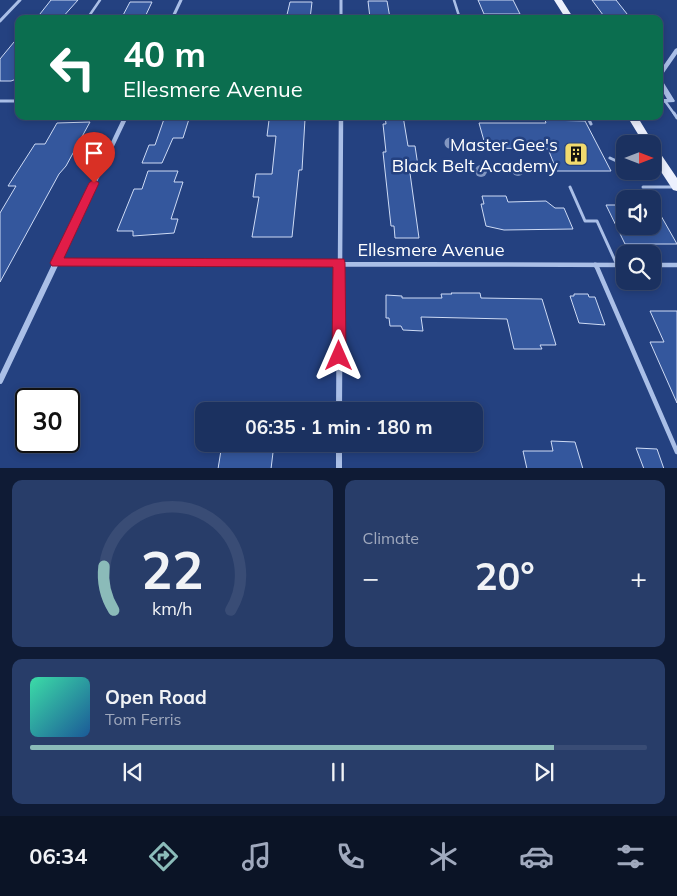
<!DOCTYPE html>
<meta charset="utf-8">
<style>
:root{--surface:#1b3160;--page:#283d69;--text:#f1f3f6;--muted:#a0a9bd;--line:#394c75;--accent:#8bbbb9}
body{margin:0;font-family:Mulish,sans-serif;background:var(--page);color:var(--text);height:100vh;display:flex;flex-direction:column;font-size:19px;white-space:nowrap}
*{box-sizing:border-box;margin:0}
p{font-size:16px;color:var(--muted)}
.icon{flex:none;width:28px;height:28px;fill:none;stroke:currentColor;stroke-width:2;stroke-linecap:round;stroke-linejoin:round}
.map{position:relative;height:468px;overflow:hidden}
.side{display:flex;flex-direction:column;gap:12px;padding:12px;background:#0f1b35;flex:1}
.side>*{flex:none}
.guide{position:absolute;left:15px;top:15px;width:648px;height:105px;border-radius:10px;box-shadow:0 2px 8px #0003,0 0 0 1px var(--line);background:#0b6e4f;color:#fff;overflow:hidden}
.needle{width:32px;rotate:90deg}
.fabs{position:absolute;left:616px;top:135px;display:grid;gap:10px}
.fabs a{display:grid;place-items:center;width:45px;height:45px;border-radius:10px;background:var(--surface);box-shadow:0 2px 8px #0003,0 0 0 1px var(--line);font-size:25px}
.speed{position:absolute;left:15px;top:388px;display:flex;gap:10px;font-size:25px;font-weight:700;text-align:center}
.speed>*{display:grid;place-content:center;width:65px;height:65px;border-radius:50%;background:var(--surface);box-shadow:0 2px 8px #0003,0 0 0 1px var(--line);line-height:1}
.speed .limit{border:2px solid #111;border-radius:8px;background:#fff;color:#111}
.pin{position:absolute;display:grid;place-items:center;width:42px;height:42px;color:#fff;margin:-51px -21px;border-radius:50% 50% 50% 0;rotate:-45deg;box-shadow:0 0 5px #0007}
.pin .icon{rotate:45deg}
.me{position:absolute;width:55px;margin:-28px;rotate:0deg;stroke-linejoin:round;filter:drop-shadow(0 0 4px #0008)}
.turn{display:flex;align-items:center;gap:18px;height:105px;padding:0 25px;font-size:22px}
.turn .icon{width:65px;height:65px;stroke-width:2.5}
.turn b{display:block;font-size:35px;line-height:42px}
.big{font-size:38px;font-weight:700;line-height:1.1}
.side .card{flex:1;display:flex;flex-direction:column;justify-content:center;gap:8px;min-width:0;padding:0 18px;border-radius:10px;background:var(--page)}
.side .dial{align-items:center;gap:0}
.dial svg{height:130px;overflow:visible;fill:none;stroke:var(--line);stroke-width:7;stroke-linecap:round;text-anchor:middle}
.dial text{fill:var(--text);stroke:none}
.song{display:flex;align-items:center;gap:15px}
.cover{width:60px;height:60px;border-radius:8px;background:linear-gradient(135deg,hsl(160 70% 55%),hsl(210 70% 35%))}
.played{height:5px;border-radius:2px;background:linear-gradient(90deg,var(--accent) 85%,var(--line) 85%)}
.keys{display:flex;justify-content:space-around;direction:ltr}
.heat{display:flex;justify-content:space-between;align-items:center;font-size:28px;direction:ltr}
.side .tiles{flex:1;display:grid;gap:12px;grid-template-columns:1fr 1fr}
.card:last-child{grid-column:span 2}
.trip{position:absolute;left:195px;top:402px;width:288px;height:50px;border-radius:10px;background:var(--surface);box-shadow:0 2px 8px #0003,0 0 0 1px var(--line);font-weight:700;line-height:50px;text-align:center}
.menu{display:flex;height:80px;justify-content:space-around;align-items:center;background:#0b1426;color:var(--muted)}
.menu .icon{width:35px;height:35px}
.menu .current{color:var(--accent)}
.menu b{font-size:22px;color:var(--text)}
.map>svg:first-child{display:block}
</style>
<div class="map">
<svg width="677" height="469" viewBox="0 0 677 469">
<rect width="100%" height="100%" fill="#244180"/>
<path fill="#34579d" stroke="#cedbf5" d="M 51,0 L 78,0 L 61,19 L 36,19 Z
M 478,0 L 513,0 L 520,14 L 484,14 Z
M 592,0 L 616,0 L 631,19 L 606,19 Z
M 368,1 L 387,1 L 390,18 L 370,18 Z
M 130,2 L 152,2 L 144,19 L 121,19 Z
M 290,2 L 312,2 L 310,19 L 286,19 Z
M 19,36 L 19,78 L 11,81 L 0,81 L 0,59 Z
M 385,116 L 403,116 L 408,146 L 415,146 L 418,166 L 409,166 L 419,238 L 395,238 L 394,226 L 391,226 L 383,152 L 386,152 L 383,124 L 386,124 Z
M 164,119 L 189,119 L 183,138 L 173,138 L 162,163 L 142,163 L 149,145 L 155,145 Z
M 305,119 L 302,170 L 299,170 L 292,237 L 252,237 L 259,197 L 253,197 L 256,174 L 272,174 L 276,136 L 267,136 L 269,120 Z
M 545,120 L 585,121 L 611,171 L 557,171 L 548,149 L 486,148 L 479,123 L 546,123 Z
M 90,122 L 66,166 L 59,174 L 0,282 L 0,213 L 16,186 L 8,186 L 35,144 L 45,144 L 57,123 Z
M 148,171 L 178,171 L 174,182 L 183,182 L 171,219 L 178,219 L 174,233 L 133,236 L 133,231 L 117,231 L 134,189 L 142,189 Z
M 482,196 L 506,196 L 508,202 L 546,201 L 555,208 L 564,208 L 573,229 L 504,230 L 486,226 L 481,204 L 484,204 Z
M 652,200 L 677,244 L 625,244 L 606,205 L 625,205 L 625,226 L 652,226 Z
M 451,293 L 480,293 L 481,298 L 542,299 L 556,345 L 540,345 L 542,349 L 514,349 L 507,319 L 421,317 L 423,331 L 403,330 L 401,326 L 390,326 L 389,318 L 386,318 L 386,295 L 402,296 L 402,298 L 442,298 L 441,294 L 452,294 Z
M 574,294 L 588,294 L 589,297 L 595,297 L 605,325 L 579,323 L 570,296 L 574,296 Z
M 650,311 L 677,311 L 677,403 L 650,342 L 664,342 Z
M 551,441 L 575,442 L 583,469 L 527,469 L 523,451 L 553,451 Z
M 222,444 L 274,444 L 271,469 L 218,469 Z
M 636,448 L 657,449 L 664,469 L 644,469 Z"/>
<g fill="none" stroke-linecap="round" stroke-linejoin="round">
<path stroke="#aabfe7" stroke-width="2.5" d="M 454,0 L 460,19
M 87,19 L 100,0
M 665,101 L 675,115"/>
<path stroke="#aabfe7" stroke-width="3" d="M 674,113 L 677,118
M 587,116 L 591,124
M 610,158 L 625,165
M 652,170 L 663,170
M 570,187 L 585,221 L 597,221 L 617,265
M 643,187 L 674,187
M 595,264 L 596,267"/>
<path stroke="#aabfe7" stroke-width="4.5" d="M 596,265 L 677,452"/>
<path stroke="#aabfe7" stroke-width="3" d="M 341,0 L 341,19
M 172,19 L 181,0
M 0,21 L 20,0
M 0,101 L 19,101"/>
<path stroke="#aabfe7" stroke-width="4.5" d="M 56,263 L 625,265
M 652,265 L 677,265
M 54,267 L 126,116
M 340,267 L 341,116"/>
<path stroke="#aabfe7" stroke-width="6" d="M 0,381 L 55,265
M 339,411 L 340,265
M 339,444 L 339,469"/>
<path fill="#aabfe7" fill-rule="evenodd" d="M 677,48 L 677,54 L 661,77 L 659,78 L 659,72 L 675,49 Z
M 659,78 L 662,80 L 675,101 L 674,102 L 659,103 L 659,99 L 667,99 L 659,85 Z"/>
<path fill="#ecf0fd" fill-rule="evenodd" d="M 554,0 L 562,0 L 574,19 L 566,19 Z
M 627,116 L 637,116 L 654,144 L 653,146 L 656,147 L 677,178 L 677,191 L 673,190 L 652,158 L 652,144 L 644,144 Z"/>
</g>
<g fill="#8296c0">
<circle cx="450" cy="143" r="5.5"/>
<circle cx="518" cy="170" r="6"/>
<circle cx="481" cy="171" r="6"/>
</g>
<path fill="#e11d48" stroke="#92132f" d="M 94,179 L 99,183 L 64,258 L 344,259 L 345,263 L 346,356 L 344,361 L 339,362 L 334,361 L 332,356 L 333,267 L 52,266 L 50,263 L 89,183 Z"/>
<defs>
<g id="building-square" transform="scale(1.25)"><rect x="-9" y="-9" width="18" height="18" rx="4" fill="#f1da6e" stroke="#244180"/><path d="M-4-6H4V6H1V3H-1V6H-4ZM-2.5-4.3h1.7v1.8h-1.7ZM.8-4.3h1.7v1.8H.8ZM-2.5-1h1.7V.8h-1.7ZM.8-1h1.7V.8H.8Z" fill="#111"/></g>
</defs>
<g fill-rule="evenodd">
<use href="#building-square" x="576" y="154"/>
</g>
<g text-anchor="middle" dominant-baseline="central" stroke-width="5" stroke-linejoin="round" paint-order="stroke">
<g font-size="18" fill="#fff" stroke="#244180" text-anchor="end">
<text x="558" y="144">Master Gee's<tspan x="558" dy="21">Black Belt Academy</tspan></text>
</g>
<g font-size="18" fill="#fff" stroke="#244180">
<text x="431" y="249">Ellesmere Avenue</text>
</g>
</g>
</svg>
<div class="fabs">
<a><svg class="needle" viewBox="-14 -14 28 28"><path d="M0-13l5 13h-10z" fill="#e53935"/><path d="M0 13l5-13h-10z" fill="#a0a9bd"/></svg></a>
<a><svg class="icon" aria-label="sound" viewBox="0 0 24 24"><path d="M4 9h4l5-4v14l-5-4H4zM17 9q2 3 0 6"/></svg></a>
<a><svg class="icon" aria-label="search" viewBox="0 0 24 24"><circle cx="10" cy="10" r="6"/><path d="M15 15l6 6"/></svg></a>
</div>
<div class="speed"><div class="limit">30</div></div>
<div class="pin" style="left:94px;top:183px;background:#d93025"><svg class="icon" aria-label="arrive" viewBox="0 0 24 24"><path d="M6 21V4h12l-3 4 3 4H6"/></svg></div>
<svg class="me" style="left:339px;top:356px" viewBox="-20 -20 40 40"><path d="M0-17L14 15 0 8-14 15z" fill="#e11d48" stroke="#fff" stroke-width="4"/></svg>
<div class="trip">06:35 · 1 min · 180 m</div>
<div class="guide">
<div class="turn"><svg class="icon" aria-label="left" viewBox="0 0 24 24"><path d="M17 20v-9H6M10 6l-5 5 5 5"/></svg><div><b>40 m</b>Ellesmere Avenue</div></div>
</div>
</div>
<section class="side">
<div class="tiles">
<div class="card dial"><svg viewBox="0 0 100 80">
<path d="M14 69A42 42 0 1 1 86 69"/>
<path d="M14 69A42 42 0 0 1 8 42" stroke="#8bbbb9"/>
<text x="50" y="56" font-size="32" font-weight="700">22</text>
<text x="50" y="72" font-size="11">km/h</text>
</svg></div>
<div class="card"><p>Climate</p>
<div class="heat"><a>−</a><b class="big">20°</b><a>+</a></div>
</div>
<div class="card">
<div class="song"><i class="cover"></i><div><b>Open Road</b><p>Tom Ferris</p></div></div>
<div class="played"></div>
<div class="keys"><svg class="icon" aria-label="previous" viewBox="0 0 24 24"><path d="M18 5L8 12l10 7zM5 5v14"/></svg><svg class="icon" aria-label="pause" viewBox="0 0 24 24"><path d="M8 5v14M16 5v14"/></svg><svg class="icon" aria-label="next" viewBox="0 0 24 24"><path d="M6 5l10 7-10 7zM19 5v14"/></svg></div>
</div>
</div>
</section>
<nav class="menu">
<b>06:34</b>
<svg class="icon current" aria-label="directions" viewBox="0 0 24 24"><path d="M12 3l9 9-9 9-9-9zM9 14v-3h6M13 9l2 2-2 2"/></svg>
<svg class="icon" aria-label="music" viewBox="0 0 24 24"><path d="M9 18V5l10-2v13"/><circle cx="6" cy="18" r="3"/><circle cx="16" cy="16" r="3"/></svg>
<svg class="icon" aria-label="phone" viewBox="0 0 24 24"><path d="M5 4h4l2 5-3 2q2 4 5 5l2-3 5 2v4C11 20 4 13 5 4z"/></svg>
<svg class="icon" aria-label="climate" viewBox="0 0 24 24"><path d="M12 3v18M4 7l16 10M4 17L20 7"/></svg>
<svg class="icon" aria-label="car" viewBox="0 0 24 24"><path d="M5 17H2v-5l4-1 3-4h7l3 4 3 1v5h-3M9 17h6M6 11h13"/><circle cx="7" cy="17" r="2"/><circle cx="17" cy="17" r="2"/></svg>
<svg class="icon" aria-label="filters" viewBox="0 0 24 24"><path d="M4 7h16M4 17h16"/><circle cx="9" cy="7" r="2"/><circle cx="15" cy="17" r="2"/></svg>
</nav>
